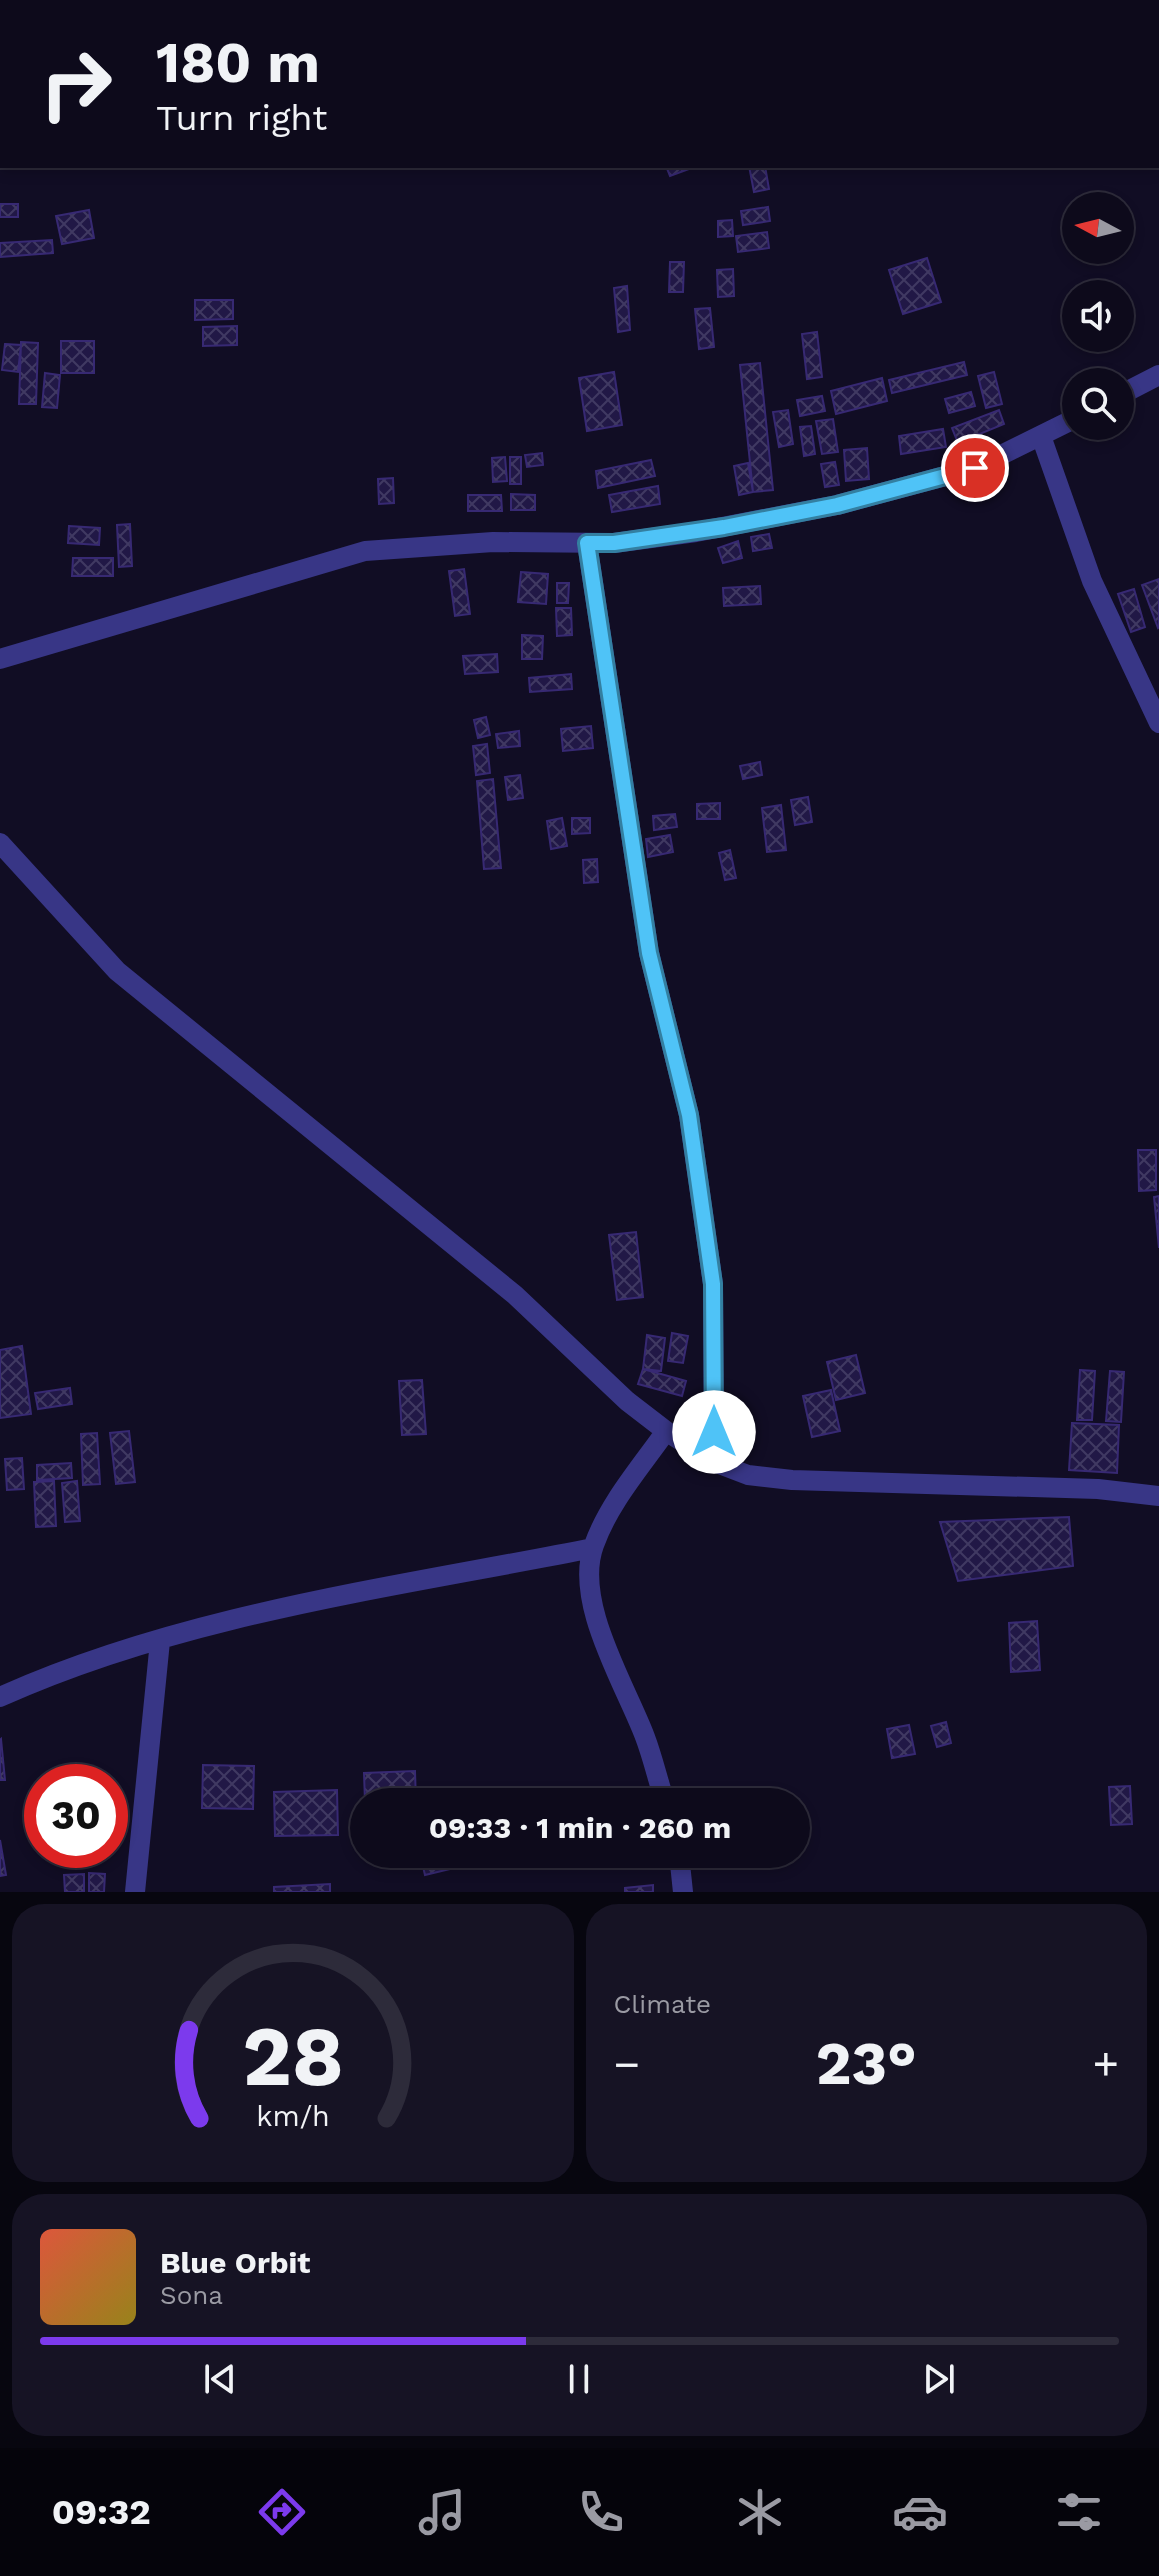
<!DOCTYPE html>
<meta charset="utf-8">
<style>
:root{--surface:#0d0a1b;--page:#161324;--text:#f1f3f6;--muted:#9a9aa3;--line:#2d2b3a;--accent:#7c3aed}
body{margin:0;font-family:"Work Sans",sans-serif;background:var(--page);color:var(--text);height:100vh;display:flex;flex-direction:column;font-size:30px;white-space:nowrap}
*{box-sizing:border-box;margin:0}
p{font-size:26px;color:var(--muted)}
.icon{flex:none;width:44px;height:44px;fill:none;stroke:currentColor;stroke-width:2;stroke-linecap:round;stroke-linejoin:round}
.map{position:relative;height:1892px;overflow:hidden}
.side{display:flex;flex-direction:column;gap:12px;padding:12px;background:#07060f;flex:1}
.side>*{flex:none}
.hud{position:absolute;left:0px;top:0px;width:1160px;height:168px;box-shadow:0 4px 12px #0003,0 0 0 2px var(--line);background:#0d0a1b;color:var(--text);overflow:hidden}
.needle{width:52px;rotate:277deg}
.controls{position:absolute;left:1062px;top:192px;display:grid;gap:16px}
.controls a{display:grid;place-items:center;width:72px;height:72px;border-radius:50%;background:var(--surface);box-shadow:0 4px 12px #0003,0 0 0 2px var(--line);font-size:40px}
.speed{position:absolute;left:24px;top:1764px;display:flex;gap:16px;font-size:40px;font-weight:700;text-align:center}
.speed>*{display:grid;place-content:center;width:104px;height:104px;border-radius:50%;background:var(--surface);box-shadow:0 4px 12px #0003,0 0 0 2px var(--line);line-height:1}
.speed .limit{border:12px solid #d22;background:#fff;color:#111}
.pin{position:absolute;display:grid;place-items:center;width:68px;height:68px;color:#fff;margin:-34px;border:4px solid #fff;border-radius:50%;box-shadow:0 2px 8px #0007}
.me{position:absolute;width:88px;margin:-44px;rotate:0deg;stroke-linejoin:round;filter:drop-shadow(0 0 6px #0008)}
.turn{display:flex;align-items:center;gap:28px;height:168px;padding:0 24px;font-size:36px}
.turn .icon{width:104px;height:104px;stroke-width:2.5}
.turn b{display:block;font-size:56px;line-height:68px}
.big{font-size:60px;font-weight:700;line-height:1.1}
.side .card{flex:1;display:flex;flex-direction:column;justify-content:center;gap:12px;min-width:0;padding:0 28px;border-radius:32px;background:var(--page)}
.side .dial{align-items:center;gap:0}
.dial svg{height:208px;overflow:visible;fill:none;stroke:var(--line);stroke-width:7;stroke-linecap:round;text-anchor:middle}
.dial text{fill:var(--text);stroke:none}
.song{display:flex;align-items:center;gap:24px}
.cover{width:96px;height:96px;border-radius:12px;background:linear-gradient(135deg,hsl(10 70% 55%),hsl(50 70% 35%))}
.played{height:8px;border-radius:4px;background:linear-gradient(90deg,var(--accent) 45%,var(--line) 45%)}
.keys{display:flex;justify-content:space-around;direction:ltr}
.heat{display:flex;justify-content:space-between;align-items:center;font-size:44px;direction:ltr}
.side .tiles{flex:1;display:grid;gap:12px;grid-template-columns:1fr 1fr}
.card:last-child{grid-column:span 2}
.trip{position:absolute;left:350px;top:1788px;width:460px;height:80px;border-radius:40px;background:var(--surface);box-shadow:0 4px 12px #0003,0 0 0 2px var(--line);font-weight:700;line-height:80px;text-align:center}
.menu{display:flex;height:128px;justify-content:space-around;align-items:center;background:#05040b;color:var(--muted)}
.menu .icon{width:56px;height:56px}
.menu .on{color:var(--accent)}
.menu b{font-size:36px;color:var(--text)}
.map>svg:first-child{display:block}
</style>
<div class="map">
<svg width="1159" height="1892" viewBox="0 0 1159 1892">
<defs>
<pattern id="building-cross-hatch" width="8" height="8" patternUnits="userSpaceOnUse" patternTransform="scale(2)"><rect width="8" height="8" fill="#211846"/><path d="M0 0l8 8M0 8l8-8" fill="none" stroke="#403962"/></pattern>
</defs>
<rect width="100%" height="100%" fill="#110d24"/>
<path fill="url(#building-cross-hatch)" stroke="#372973" stroke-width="2" d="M 666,166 L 697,166 L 670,176 Z
M 749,166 L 765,166 L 769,189 L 754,192 Z
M 0,204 L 18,204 L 18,217 L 0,217 Z
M 768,207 L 770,221 L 743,225 L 741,211 Z
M 89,210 L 94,238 L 62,244 L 56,216 Z
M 732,220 L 733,236 L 718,237 L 718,221 Z
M 767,232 L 769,248 L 738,252 L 736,236 Z
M 52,240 L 53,253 L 0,257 L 0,243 Z
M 927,258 L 941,302 L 903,314 L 889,270 Z
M 670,262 L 684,262 L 683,292 L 669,292 Z
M 733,269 L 734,296 L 718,297 L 717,270 Z
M 627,286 L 630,330 L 618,332 L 614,288 Z
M 195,300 L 233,300 L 233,319 L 195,320 Z
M 710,308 L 714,347 L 699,349 L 695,309 Z
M 237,326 L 237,345 L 203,346 L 203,327 Z
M 817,332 L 822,377 L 807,379 L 802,334 Z
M 61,341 L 94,341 L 94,373 L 61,373 Z
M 21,342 L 38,343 L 36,404 L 19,404 Z
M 5,344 L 21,345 L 18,372 L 2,370 Z
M 964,362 L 967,375 L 892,393 L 889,380 Z
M 760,363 L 773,490 L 753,492 L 740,365 Z
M 614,372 L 622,425 L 587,431 L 579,378 Z
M 994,372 L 1002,404 L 986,408 L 978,376 Z
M 45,373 L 60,375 L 57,408 L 42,407 Z
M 882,378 L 887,401 L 836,414 L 831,391 Z
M 971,392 L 975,406 L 949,413 L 945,399 Z
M 822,396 L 825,411 L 800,416 L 797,400 Z
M 788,410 L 793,444 L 779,447 L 773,412 Z
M 999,410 L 1004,424 L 958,443 L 952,428 Z
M 833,419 L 838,452 L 822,454 L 816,421 Z
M 811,426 L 815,454 L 804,456 L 800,427 Z
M 943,429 L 946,447 L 901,454 L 899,436 Z
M 867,448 L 869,479 L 846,481 L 844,450 Z
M 542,453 L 543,465 L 527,467 L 525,455 Z
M 505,457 L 507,481 L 493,482 L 492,458 Z
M 510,457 L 521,457 L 521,484 L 510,484 Z
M 651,460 L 655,476 L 598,488 L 596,471 Z
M 835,462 L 839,485 L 825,487 L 821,464 Z
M 748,463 L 753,492 L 739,495 L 734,466 Z
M 393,478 L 394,503 L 379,504 L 378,479 Z
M 658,486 L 660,504 L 612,512 L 609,495 Z
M 511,494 L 535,495 L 535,510 L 511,510 Z
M 468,495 L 501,495 L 502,511 L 468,511 Z
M 130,524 L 132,566 L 119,567 L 117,525 Z
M 69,526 L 100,528 L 99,545 L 68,543 Z
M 769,534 L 772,548 L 753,551 L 751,537 Z
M 738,541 L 742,558 L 723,563 L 718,548 Z
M 73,558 L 113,558 L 113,576 L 72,576 Z
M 464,569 L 470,614 L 455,616 L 449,571 Z
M 521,572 L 548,574 L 546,604 L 518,602 Z
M 1159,579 L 1159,627 L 1158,628 L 1142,585 Z
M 557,583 L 569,583 L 568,603 L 557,603 Z
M 760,586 L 761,604 L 724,606 L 723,588 Z
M 1134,589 L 1145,627 L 1131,632 L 1118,594 Z
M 556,608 L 571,608 L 572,635 L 557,636 Z
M 522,635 L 543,636 L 542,659 L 522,659 Z
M 497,654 L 498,672 L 465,674 L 463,656 Z
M 571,674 L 572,689 L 530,692 L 529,678 Z
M 486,717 L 490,735 L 478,738 L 474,720 Z
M 591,726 L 593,748 L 563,751 L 561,729 Z
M 519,731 L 520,746 L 498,748 L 496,734 Z
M 487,744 L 490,773 L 476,775 L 473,746 Z
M 760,762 L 762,775 L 743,779 L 740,766 Z
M 520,775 L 523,798 L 508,800 L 505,777 Z
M 493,779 L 501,868 L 484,869 L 477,781 Z
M 808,797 L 812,822 L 795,825 L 791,800 Z
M 720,803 L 720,819 L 697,819 L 697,804 Z
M 781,805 L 786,850 L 767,852 L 762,808 Z
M 675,814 L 677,827 L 654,830 L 653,816 Z
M 562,818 L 567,846 L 551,849 L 547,821 Z
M 572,818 L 590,818 L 590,833 L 572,834 Z
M 670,835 L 673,852 L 648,857 L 646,839 Z
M 730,850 L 736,878 L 725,880 L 719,853 Z
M 597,859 L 598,882 L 584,883 L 583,860 Z
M 1138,1150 L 1156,1150 L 1156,1190 L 1139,1191 Z
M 1159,1196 L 1159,1248 L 1154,1197 Z
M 636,1232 L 643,1297 L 617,1300 L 609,1235 Z
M 672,1333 L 688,1336 L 683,1363 L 668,1361 Z
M 647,1335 L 665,1338 L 661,1371 L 643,1369 Z
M 22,1346 L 31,1414 L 0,1418 L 0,1350 Z
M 856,1355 L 865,1393 L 836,1400 L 827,1362 Z
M 643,1369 L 686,1381 L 682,1396 L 638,1384 Z
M 1080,1370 L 1095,1371 L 1092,1420 L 1077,1420 Z
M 1110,1371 L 1124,1372 L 1121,1422 L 1106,1421 Z
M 422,1380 L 426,1434 L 402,1435 L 399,1381 Z
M 70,1388 L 72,1404 L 38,1409 L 35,1393 Z
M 831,1390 L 840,1431 L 812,1437 L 803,1396 Z
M 1072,1423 L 1119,1425 L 1117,1473 L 1069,1470 Z
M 129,1431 L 135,1482 L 116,1484 L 110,1433 Z
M 97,1433 L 100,1484 L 83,1485 L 81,1434 Z
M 22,1458 L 24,1489 L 7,1490 L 5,1459 Z
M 71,1463 L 72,1478 L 37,1480 L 37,1465 Z
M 54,1481 L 56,1526 L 36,1527 L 34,1482 Z
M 77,1481 L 80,1521 L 65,1522 L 62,1483 Z
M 1069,1517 L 1073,1566 L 958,1581 L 940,1522 Z
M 1037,1621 L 1040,1670 L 1011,1672 L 1009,1623 Z
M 946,1722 L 951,1743 L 937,1747 L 931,1726 Z
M 909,1725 L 915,1754 L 892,1758 L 887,1729 Z
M 1,1739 L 5,1780 L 0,1780 L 0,1740 Z
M 203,1765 L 254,1766 L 253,1809 L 202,1808 Z
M 415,1771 L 416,1802 L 365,1802 L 364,1773 Z
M 1130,1786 L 1132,1824 L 1111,1825 L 1109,1787 Z
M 337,1790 L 338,1835 L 275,1836 L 274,1792 Z
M 0,1840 L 6,1875 L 0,1876 Z
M 420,1854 L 477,1854 L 479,1862 L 425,1875 Z
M 89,1873 L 105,1874 L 104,1892 L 89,1892 Z
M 84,1874 L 84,1892 L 65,1892 L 64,1875 Z
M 330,1884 L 330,1892 L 274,1892 L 274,1887 Z
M 653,1885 L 653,1892 L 625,1892 L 625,1888 Z"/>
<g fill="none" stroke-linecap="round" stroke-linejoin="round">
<path stroke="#383686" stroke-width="20" d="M 968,0 L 971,2
M 0,54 L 2,55
M 1158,80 L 1159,80
M 1120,395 L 1159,375
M 1041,436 L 1092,581 L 1159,723
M 587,543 L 649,953 L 689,1115 L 713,1284 L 714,1462
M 0,659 L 365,551 L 493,542 L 614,543 L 696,532 L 837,505 L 975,468 L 1076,418
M 0,843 L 117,971 L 515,1295 L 627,1401 L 666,1431 L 714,1462 L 748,1475 L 792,1480 L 1098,1489 L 1159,1496
M 0,1697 C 184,1614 396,1587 593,1548
M 665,1802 C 658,1781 653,1758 645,1737 C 625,1684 573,1602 594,1545 C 609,1503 640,1468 666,1431
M 679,1854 L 683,1892
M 135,1892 L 160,1641"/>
</g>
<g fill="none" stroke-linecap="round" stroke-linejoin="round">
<g stroke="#337fa1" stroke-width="20">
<path id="route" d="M 714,1432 L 713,1284 L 689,1115 L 649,953 L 587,543 L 614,543 L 724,527 L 837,505 L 975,468"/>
</g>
<use href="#route" stroke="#4fc3f7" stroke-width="14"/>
</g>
</svg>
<div class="controls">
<a><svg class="needle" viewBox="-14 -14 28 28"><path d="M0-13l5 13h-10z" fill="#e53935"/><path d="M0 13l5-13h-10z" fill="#9a9aa3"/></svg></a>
<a><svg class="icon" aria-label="sound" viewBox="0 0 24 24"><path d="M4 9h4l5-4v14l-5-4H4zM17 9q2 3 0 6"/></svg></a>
<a><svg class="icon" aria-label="search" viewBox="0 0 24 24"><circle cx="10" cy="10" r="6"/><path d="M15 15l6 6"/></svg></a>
</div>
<div class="speed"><div class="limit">30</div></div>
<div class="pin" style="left:975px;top:468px;background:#d93025"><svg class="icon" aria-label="arrive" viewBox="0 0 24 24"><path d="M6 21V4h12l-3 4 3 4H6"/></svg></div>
<svg class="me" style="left:714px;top:1432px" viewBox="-20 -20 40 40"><circle r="19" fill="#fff"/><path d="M0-13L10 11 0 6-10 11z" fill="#4fc3f7"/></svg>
<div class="trip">09:33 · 1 min · 260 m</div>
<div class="hud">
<div class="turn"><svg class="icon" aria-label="right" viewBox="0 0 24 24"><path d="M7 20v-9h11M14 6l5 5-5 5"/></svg><div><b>180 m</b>Turn right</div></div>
</div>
</div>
<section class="side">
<div class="tiles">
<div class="card dial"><svg viewBox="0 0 100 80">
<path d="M14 69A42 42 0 1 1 86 69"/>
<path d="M14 69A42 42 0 0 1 10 35" stroke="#7c3aed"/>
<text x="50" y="56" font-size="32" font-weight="700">28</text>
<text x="50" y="72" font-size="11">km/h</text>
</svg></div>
<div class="card"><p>Climate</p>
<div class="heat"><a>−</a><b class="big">23°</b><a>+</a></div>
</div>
<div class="card">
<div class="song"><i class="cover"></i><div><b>Blue Orbit</b><p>Sona</p></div></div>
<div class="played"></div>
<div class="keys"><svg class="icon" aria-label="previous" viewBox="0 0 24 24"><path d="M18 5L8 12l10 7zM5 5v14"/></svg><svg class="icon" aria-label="pause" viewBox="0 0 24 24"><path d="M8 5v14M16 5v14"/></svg><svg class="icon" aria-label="next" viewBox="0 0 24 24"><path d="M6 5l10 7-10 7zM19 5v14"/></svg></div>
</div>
</div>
</section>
<nav class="menu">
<b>09:32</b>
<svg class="icon on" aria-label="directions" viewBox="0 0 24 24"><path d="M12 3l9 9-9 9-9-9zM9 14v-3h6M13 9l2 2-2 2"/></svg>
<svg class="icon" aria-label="music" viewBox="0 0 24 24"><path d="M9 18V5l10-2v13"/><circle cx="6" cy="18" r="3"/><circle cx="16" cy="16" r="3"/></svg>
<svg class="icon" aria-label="phone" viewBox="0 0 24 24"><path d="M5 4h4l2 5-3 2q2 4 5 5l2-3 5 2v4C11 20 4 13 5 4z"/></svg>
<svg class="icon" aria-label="climate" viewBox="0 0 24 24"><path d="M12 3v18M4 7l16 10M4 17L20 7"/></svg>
<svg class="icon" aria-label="car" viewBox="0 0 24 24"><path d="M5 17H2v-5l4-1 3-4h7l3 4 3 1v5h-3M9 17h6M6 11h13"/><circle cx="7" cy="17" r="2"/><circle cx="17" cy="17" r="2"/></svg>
<svg class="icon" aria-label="filters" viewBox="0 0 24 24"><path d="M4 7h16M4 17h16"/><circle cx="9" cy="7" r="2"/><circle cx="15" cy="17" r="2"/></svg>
</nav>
